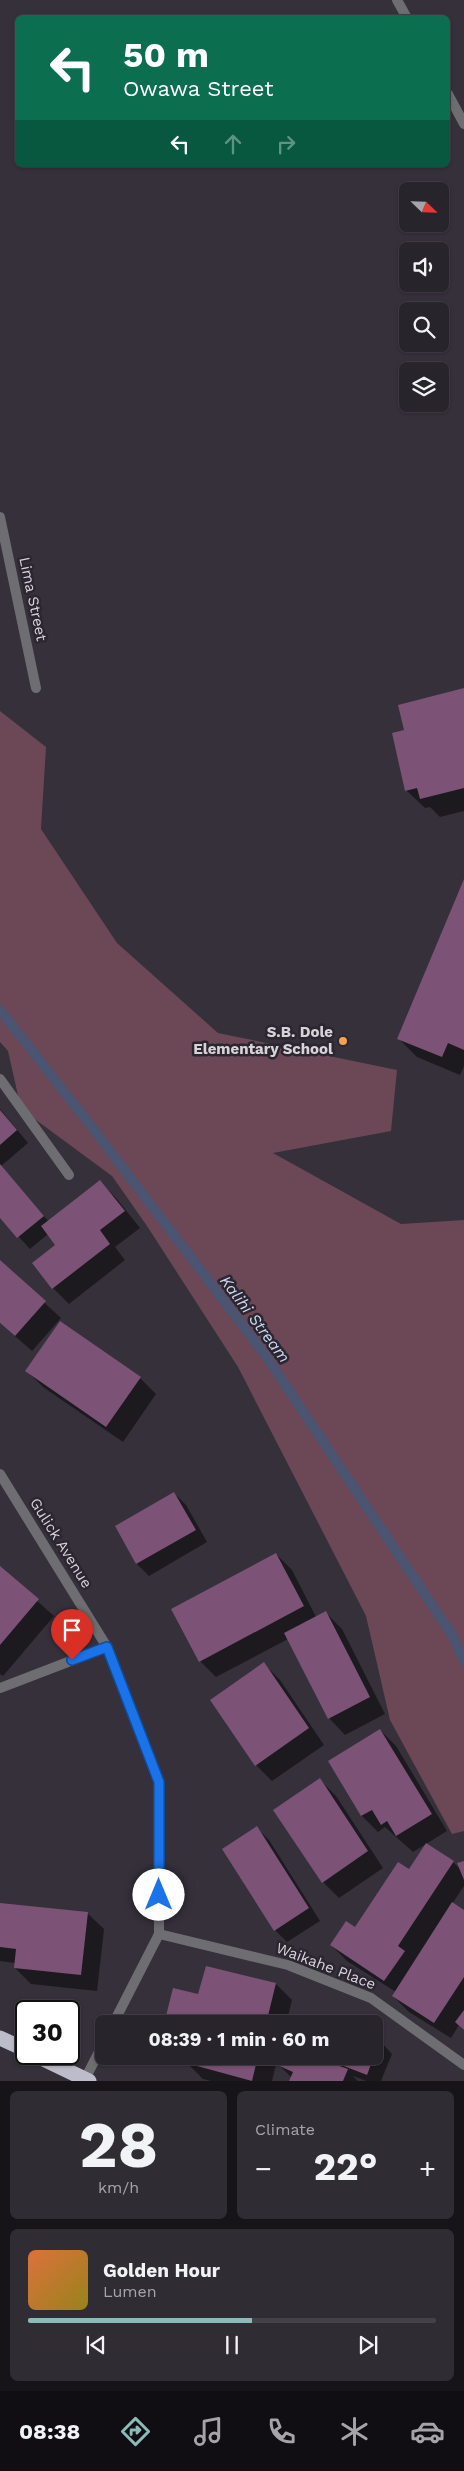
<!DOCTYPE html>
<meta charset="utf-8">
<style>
:root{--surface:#28242c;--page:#302c34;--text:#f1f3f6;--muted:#a5a4a9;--line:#444148;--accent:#8bbbb9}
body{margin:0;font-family:"Work Sans",sans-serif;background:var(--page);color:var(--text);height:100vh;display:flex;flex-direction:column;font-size:19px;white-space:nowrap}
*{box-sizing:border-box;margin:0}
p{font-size:16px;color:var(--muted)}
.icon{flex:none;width:28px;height:28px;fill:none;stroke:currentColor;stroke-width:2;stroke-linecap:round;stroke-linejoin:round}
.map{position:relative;height:2081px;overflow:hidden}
.panel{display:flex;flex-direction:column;gap:10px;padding:10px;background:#161418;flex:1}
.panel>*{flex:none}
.guide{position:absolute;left:15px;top:15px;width:435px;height:152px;border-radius:8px;box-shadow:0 1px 4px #0004,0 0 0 1px var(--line);background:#0b6e4f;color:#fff;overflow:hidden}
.needle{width:32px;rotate:113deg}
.fabs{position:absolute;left:399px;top:182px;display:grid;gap:10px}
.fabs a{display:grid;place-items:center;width:50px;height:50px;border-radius:8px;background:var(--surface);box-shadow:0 1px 4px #0004,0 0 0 1px var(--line);font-size:25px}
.speed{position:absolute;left:15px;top:2000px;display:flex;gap:10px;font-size:25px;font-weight:700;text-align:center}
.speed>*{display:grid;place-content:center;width:65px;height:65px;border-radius:50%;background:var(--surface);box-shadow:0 1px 4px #0004,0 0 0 1px var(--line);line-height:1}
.speed .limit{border:2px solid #111;border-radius:8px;background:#fff;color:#111}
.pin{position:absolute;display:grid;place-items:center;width:42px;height:42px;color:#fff;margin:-51px -21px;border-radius:50% 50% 50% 0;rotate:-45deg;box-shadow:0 0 5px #0007}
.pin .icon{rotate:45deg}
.me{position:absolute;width:55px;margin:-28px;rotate:0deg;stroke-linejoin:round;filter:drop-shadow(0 0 4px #0008)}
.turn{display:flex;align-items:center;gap:18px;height:105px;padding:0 25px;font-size:22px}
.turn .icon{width:65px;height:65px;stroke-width:2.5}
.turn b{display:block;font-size:35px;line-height:42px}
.lanes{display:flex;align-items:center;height:48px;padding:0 25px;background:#0003;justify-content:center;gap:25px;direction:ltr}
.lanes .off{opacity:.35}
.big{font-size:38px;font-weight:700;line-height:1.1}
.panel .tile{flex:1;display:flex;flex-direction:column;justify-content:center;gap:8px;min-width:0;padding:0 18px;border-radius:8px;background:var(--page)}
.panel .dial{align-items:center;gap:0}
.dial b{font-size:65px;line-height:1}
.song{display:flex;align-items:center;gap:15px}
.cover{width:60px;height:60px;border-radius:8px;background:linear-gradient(135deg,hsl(20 70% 55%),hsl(50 70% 35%))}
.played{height:5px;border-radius:2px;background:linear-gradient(90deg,var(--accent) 55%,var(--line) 55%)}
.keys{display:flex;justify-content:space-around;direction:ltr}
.heat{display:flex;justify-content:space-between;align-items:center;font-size:28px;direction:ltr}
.panel .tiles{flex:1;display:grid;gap:10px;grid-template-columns:1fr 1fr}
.tile:last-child{grid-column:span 2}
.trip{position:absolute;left:95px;top:2015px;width:288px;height:50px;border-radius:8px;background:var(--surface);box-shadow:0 1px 4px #0004,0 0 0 1px var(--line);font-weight:700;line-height:50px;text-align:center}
.dock{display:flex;height:80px;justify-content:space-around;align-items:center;background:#100e12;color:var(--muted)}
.dock .icon{width:35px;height:35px}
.dock .on{color:var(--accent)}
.dock b{font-size:22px;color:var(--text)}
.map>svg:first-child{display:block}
</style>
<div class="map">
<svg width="464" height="2081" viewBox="0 0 464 2081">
<rect width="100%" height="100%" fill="#35303a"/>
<path fill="#6c4756" d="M 0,711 L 46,747 L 41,829 L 117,943 L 218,1033 L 397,1070 L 391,1131 L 273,1153 L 401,1224 L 464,1220 L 464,1831 L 452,1834 L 390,1720 L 366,1616 L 238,1367 L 147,1226 L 112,1176 L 21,1109 L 8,1051 L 0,1042 Z"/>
<path fill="#0007" d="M 464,690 L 464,811 L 440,817 L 430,807 L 425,808 L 406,790 L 405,731 Z
M 464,882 L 464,1066 L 460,1075 L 417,1057 L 399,1039 Z
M 0,1109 L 28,1143 L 1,1166 L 49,1222 L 100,1182 L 116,1198 L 140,1228 L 115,1247 L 125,1260 L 69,1304 L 53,1288 L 57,1245 L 48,1234 L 30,1249 L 0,1216 Z
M 0,1262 L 61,1318 L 32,1351 L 0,1323 Z
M 27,1371 L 140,1378 L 156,1394 L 123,1442 L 43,1387 Z
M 174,1493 L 186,1505 L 207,1542 L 149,1576 L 137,1564 L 116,1527 Z
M 276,1554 L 292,1570 L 316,1617 L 326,1613 L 342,1629 L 385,1714 L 345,1735 L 329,1718 L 288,1639 L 216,1677 L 200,1661 Z
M 0,1568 L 54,1616 L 3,1676 L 0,1674 Z
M 264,1664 L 280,1680 L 324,1745 L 272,1781 L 256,1765 Z
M 380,1730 L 396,1746 L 447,1831 L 413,1852 L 385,1827 L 378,1832 L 362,1816 L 329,1761 Z
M 320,1780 L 336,1796 L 383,1868 L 339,1898 L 323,1882 Z
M 257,1828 L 269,1840 L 320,1921 L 287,1942 L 275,1930 Z
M 453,1862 L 461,1870 L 464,1862 L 464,1886 L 452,1904 L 464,1911 L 464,2030 L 459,2025 L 451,2038 L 409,2012 L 393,1996 L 396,1992 L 347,1961 L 331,1945 L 356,1929 L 410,1871 Z
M 0,1905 L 87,1913 L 104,1929 L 97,1991 L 31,1984 L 15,1968 L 15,1963 L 0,1961 Z
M 276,1984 L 292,2000 L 286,2024 L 165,2024 L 199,1996 Z
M 374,2039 L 380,2041 L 392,2054 L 381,2081 L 366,2081 L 353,2076 L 358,2081 L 291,2081 L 292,2078 L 278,2064 L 281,2056 L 374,2056 Z
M 189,2056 L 278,2056 L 272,2081 L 211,2081 L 203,2079 L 187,2063 Z"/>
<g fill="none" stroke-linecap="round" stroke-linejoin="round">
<path stroke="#4b5471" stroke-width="10" d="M 0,1010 L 94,1130 L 268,1359 L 452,1635 L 464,1661"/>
</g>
<path fill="#7c5276" d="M 464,688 L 464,788 L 420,799 L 417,788 L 405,791 L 392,733 L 404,730 L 398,705 Z
M 464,879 L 464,1050 L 448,1043 L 442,1057 L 397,1039 Z
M 0,1110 L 17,1130 L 0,1145 Z
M 0,1164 L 44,1216 L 17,1238 L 0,1218 Z
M 100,1180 L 125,1211 L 100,1230 L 110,1244 L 52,1289 L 32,1263 L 55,1245 L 41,1226 Z
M 0,1260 L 46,1301 L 15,1336 L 0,1323 Z
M 60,1321 L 141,1377 L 106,1427 L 25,1371 Z
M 174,1492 L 196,1530 L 136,1564 L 115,1526 Z
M 276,1553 L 304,1606 L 199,1662 L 171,1609 Z
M 0,1566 L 39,1599 L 0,1645 Z
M 326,1611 L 370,1697 L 328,1719 L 284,1633 Z
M 264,1662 L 309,1728 L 255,1766 L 210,1700 Z
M 380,1729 L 432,1814 L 396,1836 L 387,1821 L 381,1825 L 372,1810 L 361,1816 L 328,1761 Z
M 320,1778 L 368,1851 L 322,1883 L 273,1810 Z
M 257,1826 L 309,1908 L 274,1931 L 222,1849 Z
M 426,1843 L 454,1861 L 398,1946 L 405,1951 L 384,1981 L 330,1945 L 346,1921 L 355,1927 L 398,1862 L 409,1869 Z
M 464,1861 L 464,1880 L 457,1863 Z
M 452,1902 L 464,1910 L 464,1977 L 434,2023 L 392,1996 Z
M 0,1903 L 88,1912 L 81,1975 L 14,1968 L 16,1949 L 0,1947 Z
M 206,1966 L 276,1983 L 266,2024 L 164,2024 L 173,1988 L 198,1994 Z
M 464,2010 L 464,2030 L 455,2022 Z
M 374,2038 L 380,2040 L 367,2075 L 336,2063 L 339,2056 L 374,2056 Z
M 187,2056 L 258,2056 L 252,2081 L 186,2063 Z
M 280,2056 L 334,2056 L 331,2063 L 348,2069 L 343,2081 L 289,2081 L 293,2072 L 277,2065 Z"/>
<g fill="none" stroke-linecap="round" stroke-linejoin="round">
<path stroke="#6d6d72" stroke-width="10" d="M 0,1079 L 69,1175"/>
<path stroke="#6d6d72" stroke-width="10" d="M 397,0 L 407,18
M 448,94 L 464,124
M 0,517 L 36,688
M 0,1474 L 107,1647 L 159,1782 L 159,1934 L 113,2024
M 0,1688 L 107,1647
M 159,1934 L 288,1965 L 371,1998 L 464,2065
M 84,2081 L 104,2042"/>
<path stroke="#bdbcca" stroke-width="15" d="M 0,2038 L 26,2050
M 33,2054 L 89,2081"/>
</g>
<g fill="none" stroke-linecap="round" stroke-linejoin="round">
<g stroke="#114b97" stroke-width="12">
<path id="route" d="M 72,1660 L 107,1647 L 159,1782 L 159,1895"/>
</g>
<use href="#route" stroke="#1a73e8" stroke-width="9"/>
</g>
<circle fill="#f9a04d" stroke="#2b2630" stroke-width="2" cx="343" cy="1041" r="5"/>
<g text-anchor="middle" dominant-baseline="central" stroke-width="5" stroke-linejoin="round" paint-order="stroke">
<g font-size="15" fill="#d6d3d9" stroke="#2b2630">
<text transform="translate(33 599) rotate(78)">Lima Street</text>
<text transform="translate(61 1543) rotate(58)">Gulick Avenue</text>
<text transform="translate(326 1966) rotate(21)">Waikahe Place</text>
</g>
<g font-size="15" font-weight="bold" fill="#d6d3d9" stroke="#2b2630" text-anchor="end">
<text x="333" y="1032">S.B. Dole<tspan x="333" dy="17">Elementary School</tspan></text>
</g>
<g font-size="16" font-style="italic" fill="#cbd8f5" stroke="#2b2630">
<text transform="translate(255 1319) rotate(53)">Kalihi Stream</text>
</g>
</g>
</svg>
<div class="fabs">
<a><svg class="needle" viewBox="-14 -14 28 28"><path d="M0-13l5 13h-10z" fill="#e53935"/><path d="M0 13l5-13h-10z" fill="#a5a4a9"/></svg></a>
<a><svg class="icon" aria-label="sound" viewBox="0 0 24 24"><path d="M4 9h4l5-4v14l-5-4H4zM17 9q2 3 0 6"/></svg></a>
<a><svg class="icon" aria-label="search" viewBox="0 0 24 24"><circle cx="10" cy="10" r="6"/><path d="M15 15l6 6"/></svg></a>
<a><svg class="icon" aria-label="layers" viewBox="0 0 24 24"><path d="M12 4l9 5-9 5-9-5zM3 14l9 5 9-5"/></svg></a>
</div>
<div class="speed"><div class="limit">30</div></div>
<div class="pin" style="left:72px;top:1660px;background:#d93025"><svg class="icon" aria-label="arrive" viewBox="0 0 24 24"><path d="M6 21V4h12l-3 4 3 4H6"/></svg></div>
<svg class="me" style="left:159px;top:1895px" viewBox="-20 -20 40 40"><circle r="19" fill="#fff"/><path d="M0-13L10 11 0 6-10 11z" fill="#1a73e8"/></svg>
<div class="trip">08:39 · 1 min · 60 m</div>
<div class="guide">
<div class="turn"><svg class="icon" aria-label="left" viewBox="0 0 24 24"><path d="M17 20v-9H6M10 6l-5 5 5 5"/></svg><div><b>50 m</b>Owawa Street</div></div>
<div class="lanes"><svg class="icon" aria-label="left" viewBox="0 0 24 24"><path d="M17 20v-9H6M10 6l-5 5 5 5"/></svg><svg class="icon off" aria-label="ahead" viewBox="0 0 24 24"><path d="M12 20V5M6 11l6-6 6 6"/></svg><svg class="icon off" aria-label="right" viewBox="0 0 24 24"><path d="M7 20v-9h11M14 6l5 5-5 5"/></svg></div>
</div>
</div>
<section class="panel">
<div class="tiles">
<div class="tile dial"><b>28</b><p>km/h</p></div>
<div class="tile"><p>Climate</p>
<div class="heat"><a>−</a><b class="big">22°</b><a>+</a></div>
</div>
<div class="tile">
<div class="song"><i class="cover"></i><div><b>Golden Hour</b><p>Lumen</p></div></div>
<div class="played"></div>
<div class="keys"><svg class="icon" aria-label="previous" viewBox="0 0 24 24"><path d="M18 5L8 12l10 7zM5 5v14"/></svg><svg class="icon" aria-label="pause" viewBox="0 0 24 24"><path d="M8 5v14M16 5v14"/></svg><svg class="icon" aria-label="next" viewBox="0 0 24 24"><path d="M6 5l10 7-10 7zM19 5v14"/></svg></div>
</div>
</div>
</section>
<nav class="dock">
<b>08:38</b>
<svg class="icon on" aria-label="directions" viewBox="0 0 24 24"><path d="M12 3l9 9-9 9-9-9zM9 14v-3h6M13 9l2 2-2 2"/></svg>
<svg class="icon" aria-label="music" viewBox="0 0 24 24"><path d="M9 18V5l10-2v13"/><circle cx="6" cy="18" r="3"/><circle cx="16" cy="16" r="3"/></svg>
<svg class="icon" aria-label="phone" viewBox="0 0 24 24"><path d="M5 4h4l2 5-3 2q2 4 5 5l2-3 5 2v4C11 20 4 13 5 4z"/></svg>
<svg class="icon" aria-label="climate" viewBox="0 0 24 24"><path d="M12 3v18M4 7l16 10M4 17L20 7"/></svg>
<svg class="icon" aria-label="car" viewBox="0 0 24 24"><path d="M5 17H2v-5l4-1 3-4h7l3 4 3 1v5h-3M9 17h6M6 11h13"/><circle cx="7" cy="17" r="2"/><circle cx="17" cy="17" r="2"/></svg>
</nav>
